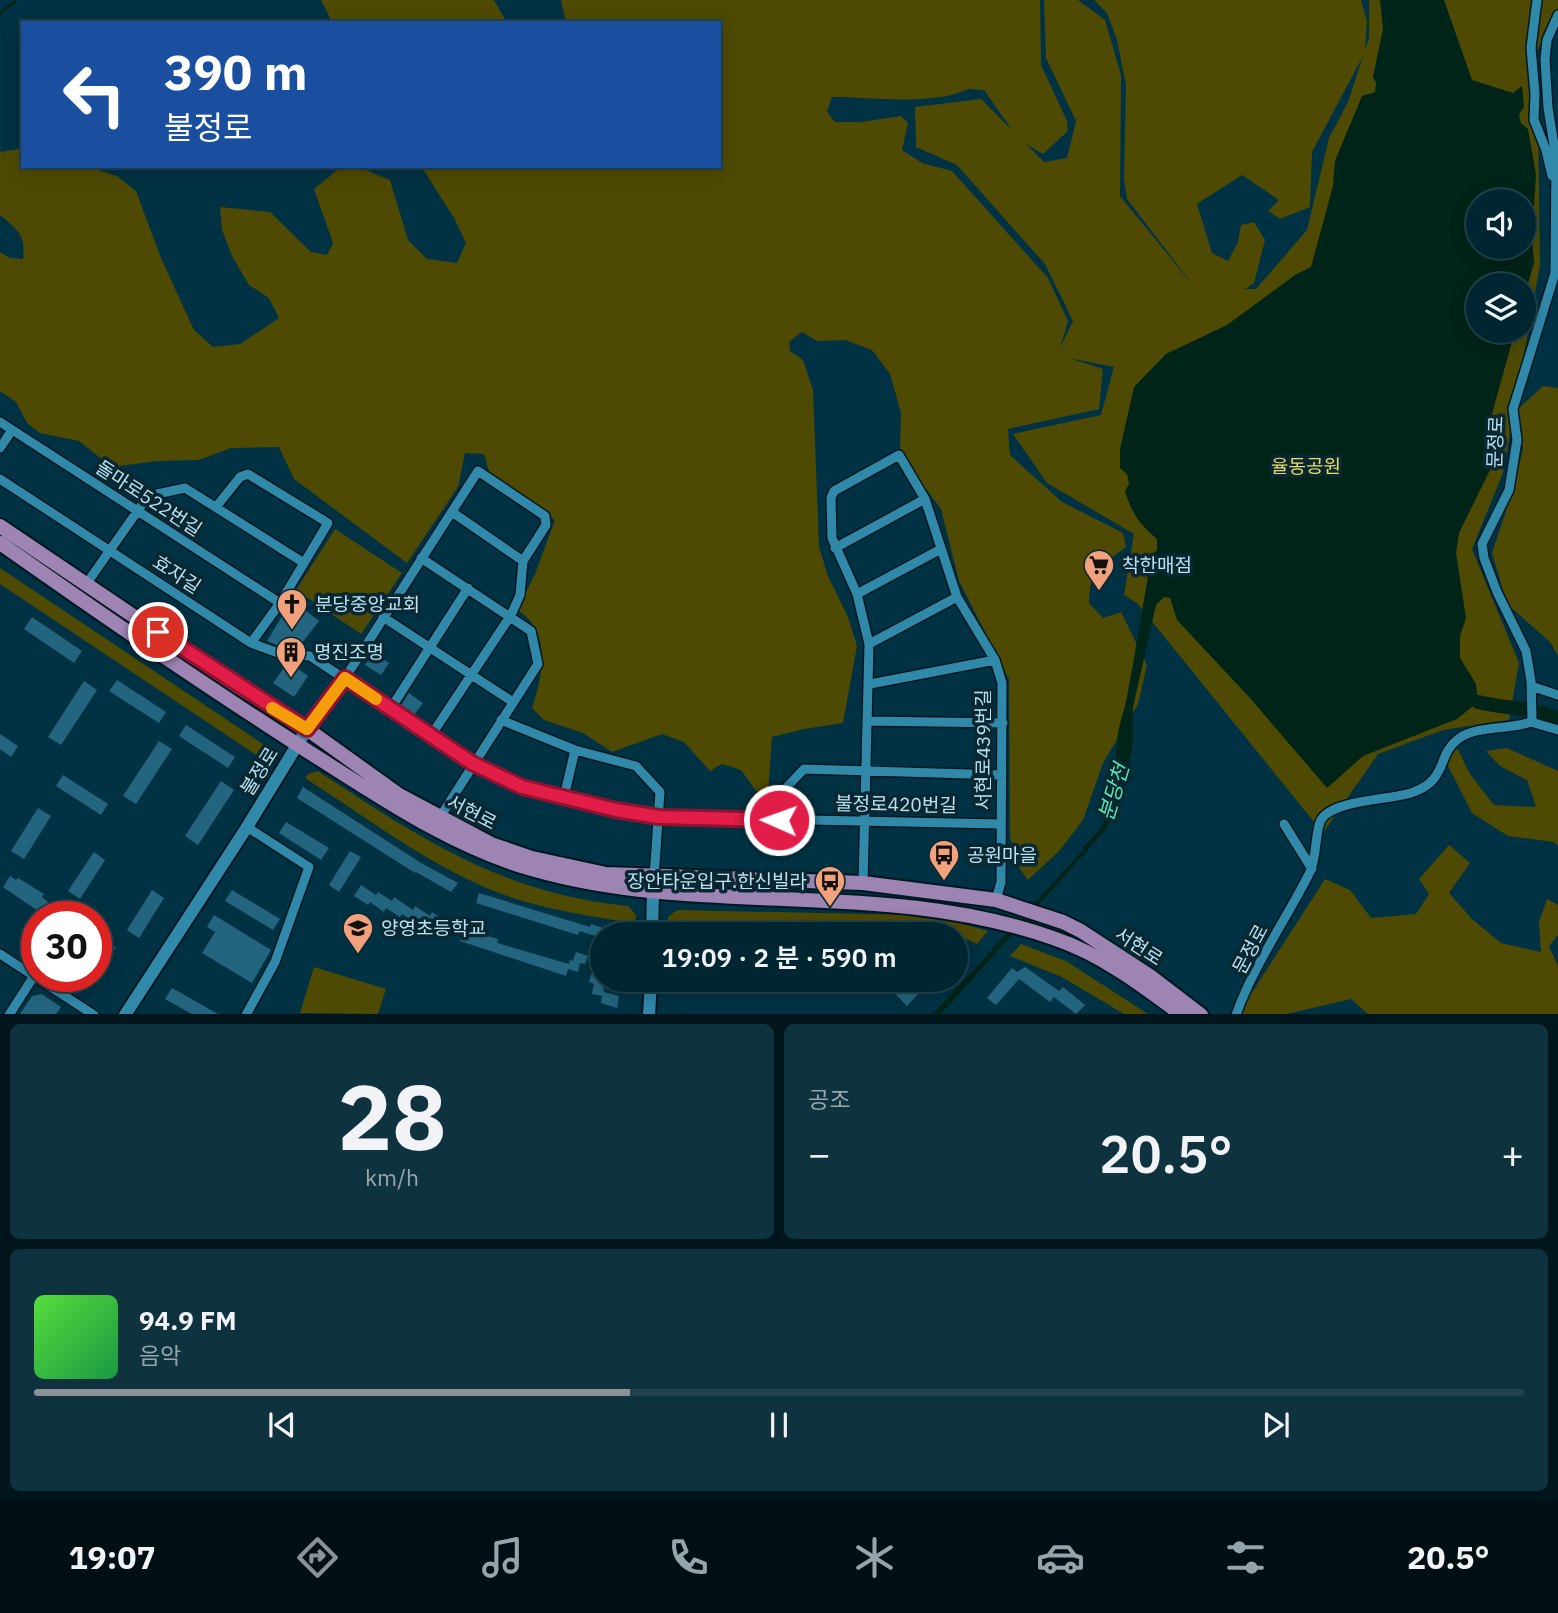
<!DOCTYPE html>
<html lang="ko">
<meta charset="utf-8">
<style>
:root{--surface:#002632;--page:#0e323e;--text:#f1f3f6;--muted:#95a5ac;--line:#22434d;--accent:#8c9099}
body{margin:0;font-family:"IBM Plex Sans","Noto Sans KR",sans-serif;background:var(--page);color:var(--text);height:100vh;display:flex;flex-direction:column;font-size:26px;white-space:nowrap}
*{box-sizing:border-box;margin:0}
p{font-size:23px;color:var(--muted)}
.icon{flex:none;width:38px;height:38px;fill:none;stroke:currentColor;stroke-width:2;stroke-linecap:round;stroke-linejoin:round}
.map{position:relative;height:1014px;overflow:hidden}
.details{display:flex;flex-direction:column;gap:10px;padding:10px;background:#00151c;flex:1}
.details>*{flex:none}
.banner{position:absolute;left:21px;top:21px;width:700px;height:147px;border-radius:0px;box-shadow:0 4px 18px #0003,0 0 0 2px var(--line);background:#1a4fa0;color:#fff;overflow:hidden}
.buttons{position:absolute;left:1466px;top:189px;display:grid;gap:14px}
.buttons a{display:grid;place-items:center;width:70px;height:70px;border-radius:50%;background:var(--surface);box-shadow:0 4px 18px #0003,0 0 0 2px var(--line);font-size:35px}
.speed{position:absolute;left:21px;top:901px;display:flex;gap:14px;font-size:35px;font-weight:700;text-align:center}
.speed>*{display:grid;place-content:center;width:91px;height:91px;border-radius:50%;background:var(--surface);box-shadow:0 4px 18px #0003,0 0 0 2px var(--line);line-height:1}
.speed .limit{border:10px solid #d22;background:#fff;color:#111}
.pin{position:absolute;display:grid;place-items:center;width:60px;height:60px;color:#fff;margin:-30px;border:4px solid #fff;border-radius:50%;box-shadow:0 2px 7px #0007}
.me{position:absolute;width:77px;margin:-38px;rotate:272deg;stroke-linejoin:round;filter:drop-shadow(0 0 5px #0008)}
.turn{display:flex;align-items:center;gap:24px;height:147px;padding:0 28px;font-size:32px}
.turn .icon{width:91px;height:91px;stroke-width:2.5}
.turn b{display:block;font-size:49px;line-height:60px}
.big{font-size:52px;font-weight:600;line-height:1.1}
.details .card{flex:1;display:flex;flex-direction:column;justify-content:center;gap:10px;min-width:0;padding:0 24px;border-radius:10px;background:var(--page)}
.details .dial{align-items:center;gap:0}
.dial b{font-size:91px;line-height:1}
.song{display:flex;align-items:center;gap:21px}
.cover{width:84px;height:84px;border-radius:10px;background:linear-gradient(135deg,hsl(110 70% 55%),hsl(140 70% 35%))}
.played{height:7px;border-radius:4px;background:linear-gradient(90deg,var(--accent) 40%,var(--line) 40%)}
.keys{display:flex;justify-content:space-around;direction:ltr}
.heat{display:flex;justify-content:space-between;align-items:center;font-size:38px;direction:ltr}
.details .tiles{flex:1;display:grid;gap:10px;grid-template-columns:1fr 1fr}
.card:last-child{grid-column:span 2}
.trip{position:absolute;left:590px;top:922px;width:378px;height:70px;border-radius:35px;background:var(--surface);box-shadow:0 4px 18px #0003,0 0 0 2px var(--line);font-weight:600;line-height:70px;text-align:center}
.menu{display:flex;height:112px;justify-content:space-around;align-items:center;background:#000f14;color:var(--muted)}
.menu .icon{width:49px;height:49px}
.menu .current{color:var(--accent)}
.menu b{font-size:32px;color:var(--text)}
.map>svg:first-child{display:block}
</style>
<div class="map">
<svg width="1558" height="1015" viewBox="0 0 1558 1015">
<rect width="100%" height="100%" fill="#003243"/>
<path fill="#4e4a03" fill-rule="evenodd" d="M 321,0 L 494,0 L 507,23 L 329,23 L 330,18 Z
M 561,0 L 1040,0 L 1041,65 L 1067,121 L 1068,131 L 1043,154 L 1026,144 L 1044,162 L 1067,158 L 1076,121 L 1046,58 L 1044,0 L 1078,0 L 1105,20 L 1121,75 L 1120,196 L 1196,289 L 1127,199 L 1124,180 L 1126,85 L 1117,40 L 1107,13 L 1094,0 L 1361,0 L 1367,21 L 1365,50 L 1369,38 L 1369,0 L 1558,0 L 1558,13 L 1537,50 L 1540,265 L 1503,473 L 1472,549 L 1519,663 L 1509,720 L 1443,730 L 1378,754 L 1323,833 L 1137,603 L 1124,595 L 1134,534 L 1047,483 L 1013,434 L 1101,415 L 1114,367 L 1069,358 L 1103,369 L 1099,409 L 1008,429 L 1010,455 L 1062,502 L 1123,533 L 1126,547 C 1100,567 1090,568 1089,603 L 1103,618 L 1121,612 L 1147,665 L 1138,704 L 1103,763 L 1083,820 L 1060,850 L 1028,880 L 1020,869 L 1010,837 L 1009,679 L 959,581 L 941,509 L 907,464 L 900,449 L 901,413 L 890,374 L 872,350 L 845,340 L 817,341 L 802,332 L 789,342 L 790,351 L 803,360 L 813,390 L 819,547 L 828,576 L 848,617 L 857,646 L 843,723 L 804,729 L 772,737 L 767,806 L 741,770 L 722,764 L 710,771 L 684,742 L 662,734 L 612,752 L 583,733 L 544,720 L 532,708 C 543,675 552,630 517,610 L 535,574 L 555,520 L 489,472 L 484,454 L 465,453 L 458,487 L 407,563 L 294,479 L 279,447 L 231,448 L 199,460 L 157,461 L 112,467 L 79,441 L 40,433 L 27,423 L 16,402 L 0,391 L 0,252 L 10,258 L 23,259 C 26,235 18,230 0,215 L 0,152 L 23,148 L 23,166 L 85,166 L 117,176 L 136,191 L 161,258 L 194,330 L 213,347 L 240,344 L 279,318 L 269,298 L 249,285 L 232,256 L 222,230 L 220,207 L 270,212 L 311,252 L 327,255 L 333,243 L 314,189 L 341,167 L 366,170 L 390,180 L 408,240 L 427,259 L 457,263 L 466,243 L 454,218 L 421,166 L 719,166 L 719,23 L 566,23 ZM 1363,56 L 1348,102 L 1329,138 L 1307,230 L 1256,289 L 1245,289 L 1254,283 L 1265,240 L 1254,222 L 1241,225 L 1238,242 L 1228,261 L 1212,253 L 1197,204 L 1242,175 L 1279,200 L 1268,211 L 1280,219 L 1310,207 L 1312,152 ZM 968,89 L 984,90 L 1012,130 L 981,99 L 915,107 L 916,147 L 957,165 L 1045,264 L 1073,321 L 1060,348 L 1068,321 L 1048,278 L 952,171 L 922,163 L 902,150 L 908,123 L 901,116 L 861,122 L 835,122 L 827,112 L 832,97 C 871,97 934,106 968,89 ZM 1479,201 L 1524,201 L 1524,247 L 1479,247 ZM 1479,285 L 1524,285 L 1524,331 L 1479,331 Z
M 1543,386 L 1558,388 L 1558,656 L 1550,642 L 1507,604 L 1492,553 L 1511,496 L 1523,449 L 1518,409 Z
M 335,529 L 402,573 L 361,634 L 296,590 Z
M 0,568 L 266,746 L 271,757 L 267,762 L 0,584 Z
M 1457,748 L 1470,774 L 1494,805 L 1536,807 L 1527,780 L 1500,766 L 1486,751 L 1507,748 L 1558,771 L 1558,846 L 1554,842 L 1508,836 L 1472,813 L 1446,762 Z
M 318,771 C 421,839 502,893 628,906 L 636,915 L 635,923 C 588,916 539,909 494,891 C 427,864 366,817 305,778 L 308,774 Z
M 1449,845 L 1470,863 L 1449,893 L 1472,919 L 1501,943 L 1541,952 L 1539,922 L 1547,899 L 1558,905 L 1558,935 L 1549,946 L 1558,966 L 1558,1014 L 1368,1014 L 1351,999 L 1287,1014 L 1243,1015 L 1244,1005 L 1325,879 L 1350,890 L 1371,918 L 1416,914 L 1429,894 L 1419,879 Z
M 677,910 L 909,915 L 949,920 L 988,931 L 977,944 L 956,934 L 901,928 L 668,924 L 668,917 Z
M 1021,944 L 1066,961 L 1148,1014 L 1124,1014 L 1062,977 L 1010,956 Z
M 314,967 L 386,989 L 378,1014 L 300,1013 Z"/>
<path fill="#012418" fill-rule="evenodd" d="M 1380,0 L 1444,0 L 1472,80 L 1513,93 L 1522,86 L 1524,107 L 1519,114 L 1521,123 L 1528,129 L 1536,175 L 1532,238 L 1534,263 L 1524,297 L 1524,285 L 1479,285 L 1479,331 L 1515,331 L 1490,421 L 1494,450 L 1491,468 L 1459,533 L 1456,553 L 1466,618 L 1460,636 L 1460,658 L 1476,684 L 1478,702 L 1457,719 L 1363,756 L 1327,788 L 1250,698 L 1177,620 L 1170,598 L 1164,597 L 1156,605 L 1133,707 L 1133,739 L 1129,766 L 1132,779 L 1125,785 L 1106,830 L 941,1014 L 932,1015 L 1093,839 C 1122,801 1112,776 1118,733 C 1120,721 1125,709 1127,697 C 1136,650 1143,602 1152,555 L 1157,550 L 1157,539 C 1140,525 1131,512 1125,491 L 1129,484 L 1127,474 L 1120,468 L 1120,449 L 1134,387 L 1166,354 L 1227,325 L 1295,275 L 1311,267 L 1333,186 L 1335,161 L 1362,96 L 1375,92 L 1376,83 L 1373,77 L 1383,29 ZM 1479,201 L 1524,201 L 1524,247 L 1479,247 Z"/>
<g fill="none" stroke-linecap="round" stroke-linejoin="round">
<path stroke="#012418" stroke-width="2.5" d="M 0,13 L 17,0
M 1084,848 L 1098,833"/>
<path stroke="#012418" stroke-width="14" d="M 1478,702 C 1505,709 1533,707 1558,719"/>
</g>
<path fill="#23657e" d="M 292,600 L 319,621 L 298,648 L 282,647 L 267,641 Z
M 32,617 L 82,651 L 74,663 L 24,629 Z
M 373,653 L 389,663 L 381,675 L 365,665 Z
M 288,662 L 308,676 L 294,697 L 273,683 Z
M 117,680 L 166,712 L 159,723 L 109,691 Z
M 84,681 L 97,690 L 61,745 L 48,737 Z
M 409,693 L 423,703 L 414,715 L 401,705 Z
M 186,725 L 235,757 L 228,768 L 179,736 Z
M 0,734 L 18,746 L 11,757 L 0,749 Z
M 159,741 L 172,749 L 136,804 L 123,796 Z
M 63,775 L 108,804 L 101,815 L 56,786 Z
M 221,781 L 234,790 L 198,845 L 185,836 Z
M 303,787 L 421,863 L 458,883 L 451,892 L 416,872 L 415,873 L 297,798 Z
M 38,808 L 51,816 L 24,859 L 11,851 Z
M 286,822 L 329,848 L 321,860 L 279,833 Z
M 350,851 L 361,857 L 339,892 L 329,885 Z
M 94,852 L 105,860 L 80,899 L 68,891 Z
M 10,876 L 16,880 L 18,878 L 44,894 L 42,897 L 48,902 L 41,913 L 3,887 Z
M 361,885 L 376,895 L 378,892 L 392,901 L 394,897 L 413,910 L 415,906 L 430,916 L 432,912 L 446,922 L 438,933 L 424,924 L 422,927 L 402,914 L 400,917 L 386,908 L 384,912 L 370,902 L 368,905 L 354,896 Z
M 152,890 L 164,898 L 139,938 L 127,930 Z
M 232,890 L 280,919 L 273,930 L 225,901 Z
M 479,893 L 590,927 L 591,924 L 609,930 L 610,927 L 628,934 L 602,934 L 602,938 L 579,931 L 578,935 L 476,903 Z
M 214,915 L 271,950 L 252,983 L 202,953 L 215,932 L 207,927 Z
M 463,929 L 498,939 L 497,943 L 569,964 L 570,960 L 573,961 L 576,952 L 588,956 L 585,964 L 580,963 L 578,972 L 568,969 L 566,976 L 460,941 Z
M 96,930 L 111,940 L 109,943 L 116,947 L 108,958 L 96,950 Z
M 1025,967 L 1059,991 L 1063,987 L 1085,1005 L 1076,1014 L 1054,997 L 1050,1002 L 1019,979 L 996,1005 L 987,998 L 1012,968 L 1017,972 Z
M 591,974 L 602,977 L 604,992 L 619,996 L 617,1008 L 601,1003 L 602,996 L 592,994 L 594,984 L 589,982 Z
M 693,980 L 771,980 L 771,989 L 693,988 Z
M 797,980 L 873,980 L 872,991 L 796,988 Z
M 882,980 L 931,980 L 907,1006 Z
M 172,988 L 218,1014 L 192,1014 L 165,999 Z
M 42,994 L 61,1007 L 56,1014 L 20,1014 L 32,996 Z"/>
<g fill="none" stroke-linecap="round" stroke-linejoin="round">
<g stroke="#001822" stroke-width="12">
<path id="street" d="M 1537,0 L 1531,48 L 1535,94 L 1534,120 L 1546,150 L 1552,176
M 0,422 L 280,603
M 0,448 L 12,430
M 0,479 L 251,643 L 281,654 L 310,656 L 472,763 L 522,787 L 564,797 L 659,817 L 1000,824
M 216,507 L 240,477 L 248,474 L 328,523 L 280,603 L 251,643
M 452,512 L 523,561
M 835,548 L 925,499
M 421,558 L 531,631 L 538,664 L 440,817
M 87,583 L 148,496 L 185,488 L 304,563
M 857,594 L 941,549
M 383,617 L 513,702
M 869,644 L 957,597
M 870,684 L 995,660
M 1531,686 L 1558,695
M 391,708 L 468,588
M 501,720 L 575,750 L 636,766 L 660,792 L 653,892
M 867,721 L 1003,723
M 1531,722 L 1558,730
M 307,729 L 345,678 L 478,471 L 545,516 L 546,525 L 523,561 L 520,595 L 511,615 L 432,734
M 564,797 L 575,750
M 779,820 L 782,792 L 804,769 L 1002,775
M 1284,824 L 1312,869
M 863,883 L 869,644 L 857,594 L 832,538 L 831,498 L 834,491 L 899,455 L 925,499 L 957,597 L 995,660 L 1002,683 L 1001,882 L 996,900
M 0,954 L 94,1015
M 9,1015 L 34,976
M 246,1015 L 275,962 L 309,867 L 247,827
M 1236,1015 C 1253,966 1287,918 1310,872 C 1317,857 1315,831 1321,820 C 1332,800 1389,800 1411,793 C 1449,780 1436,756 1458,739 C 1477,725 1509,730 1531,722 L 1532,718 L 1531,681 L 1526,651 L 1497,592 L 1484,558 L 1482,544 L 1509,490 L 1517,440 L 1513,409 L 1555,273 L 1556,157 L 1548,108 L 1545,59 L 1547,40 L 1558,15"/>
</g>
<g stroke="#001822" stroke-width="16">
<path id="secondary" d="M 652,934 L 653,892
M 125,1015 L 247,827 L 307,729
M 649,1015 L 651,980"/>
</g>
<g stroke="#001822" stroke-width="18">
<path id="primary" d="M 0,526 L 237,686 L 307,729 L 399,795 L 491,844 L 532,858 L 606,874 L 863,883 L 996,900 L 1063,922 L 1081,931 L 1150,976 L 1201,1015
M 0,543 C 102,615 204,685 309,752 C 380,797 454,848 535,870 C 706,918 882,878 1053,938 C 1101,954 1142,985 1182,1015"/>
</g>
<use href="#street" stroke="#3189aa" stroke-width="9"/>
<use href="#secondary" stroke="#3189aa" stroke-width="12"/>
<use href="#primary" stroke="#9d84b3" stroke-width="14"/>
</g>
<g fill="none" stroke-linecap="round" stroke-linejoin="round">
<g stroke="#92132f" stroke-width="18">
<path id="route" d="M 158,632 L 307,729 L 345,678 L 472,763 L 522,787 L 616,810 L 659,817 L 779,820"/>
</g>
<use href="#route" stroke="#e11d48" stroke-width="12"/>
<path stroke="#f59e0b" stroke-width="12" d="M 272,708 L 307,729 L 345,678 L 376,699"/>
</g>
<defs>
<g id="supermarket-pin" transform="scale(1.575)"><path d="M0 17L-7.5 6A9.5 9.5 0 1 1 7.5 6Z" fill="#f1a17b" stroke="#0b2731"/><path d="M-6-5.5h2.5l.6 2H6L4.5 2H-2.5L-4.4-4H-6ZM-1.5 3.2a1.3 1.3 0 1 0 .1 0ZM3 3.2a1.3 1.3 0 1 0 .1 0Z" fill="#111"/></g>
<g id="church-pin" transform="scale(1.575)"><path d="M0 17L-7.5 6A9.5 9.5 0 1 1 7.5 6Z" fill="#f1a17b" stroke="#0b2731"/><path d="M-1.2-6h2.4v3.5h3.3v2.4h-3.3V6h-2.4V-.1h-3.3v-2.4h3.3Z" fill="#111"/></g>
<g id="building-pin" transform="scale(1.575)"><path d="M0 17L-7.5 6A9.5 9.5 0 1 1 7.5 6Z" fill="#f1a17b" stroke="#0b2731"/><path d="M-4-6H4V6H1V3H-1V6H-4ZM-2.5-4.3h1.7v1.8h-1.7ZM.8-4.3h1.7v1.8H.8ZM-2.5-1h1.7V.8h-1.7ZM.8-1h1.7V.8H.8Z" fill="#111"/></g>
<g id="bus-pin" transform="scale(1.575)"><path d="M0 17L-7.5 6A9.5 9.5 0 1 1 7.5 6Z" fill="#f1a17b" stroke="#0b2731"/><path d="M-5-6H5V4H4V6H2V4H-2V6H-4V4H-5ZM-3.5-4V0h7V-4ZM-3.5 1.2v1.5H-2V1.2ZM2 1.2v1.5H3.5V1.2Z" fill="#111"/></g>
<g id="school-pin" transform="scale(1.575)"><path d="M0 17L-7.5 6A9.5 9.5 0 1 1 7.5 6Z" fill="#f1a17b" stroke="#0b2731"/><path d="M0-5L7-2L0 1L-7-2ZM-4 1L0 2.5L4 1V4Q0 6-4 4Z" fill="#111"/></g>
</defs>
<g fill-rule="evenodd">
<use href="#supermarket-pin" x="1099" y="565"/>
<use href="#church-pin" x="292" y="604"/>
<use href="#building-pin" x="291" y="652"/>
<use href="#bus-pin" x="944" y="855"/>
<use href="#bus-pin" x="830" y="881"/>
<use href="#school-pin" x="358" y="928"/>
</g>
<g text-anchor="middle" dominant-baseline="central" stroke-width="7" stroke-linejoin="round" paint-order="stroke">
<g font-size="19" fill="#b9e1f2" stroke="#0b2731">
<text transform="translate(1495 442) rotate(-88)">문정로</text>
<text transform="translate(149 498) rotate(33)">돌마로522번길</text>
<text transform="translate(177 574) rotate(33)">효자길</text>
<text transform="translate(983 750) rotate(-90)">서현로439번길</text>
<text transform="translate(259 771) rotate(-58)">불정로</text>
<text transform="translate(896 804) rotate(1)">불정로420번길</text>
<text transform="translate(472 812) rotate(27)">서현로</text>
<text transform="translate(1139 946) rotate(33)">서현로</text>
<text transform="translate(1250 949) rotate(-62)">문정로</text>
</g>
<g font-size="19" fill="#e5df63" stroke="#0b2731">
<text x="1306" y="466">율동공원</text>
</g>
<g font-size="19" fill="#b9e1f2" stroke="#0b2731" text-anchor="start">
<text x="1122" y="565">착한매점</text>
<text x="315" y="604">분당중앙교회</text>
<text x="314" y="652">명진조명</text>
<text x="967" y="855">공원마을</text>
<text x="807" y="881" text-anchor="end">장안타운입구.한신빌라</text>
<text x="381" y="928">양영초등학교</text>
</g>
<g font-size="21" font-style="italic" fill="#55e7b5" stroke="#0b2731">
<text transform="translate(1113 792) rotate(-73)">분당천</text>
</g>
</g>
</svg>
<div class="buttons">
<a><svg class="icon" aria-label="sound" viewBox="0 0 24 24"><path d="M4 9h4l5-4v14l-5-4H4zM17 9q2 3 0 6"/></svg></a>
<a><svg class="icon" aria-label="layers" viewBox="0 0 24 24"><path d="M12 4l9 5-9 5-9-5zM3 14l9 5 9-5"/></svg></a>
</div>
<div class="speed"><div class="limit">30</div></div>
<div class="pin" style="left:158px;top:632px;background:#d93025"><svg class="icon" aria-label="arrive" viewBox="0 0 24 24"><path d="M6 21V4h12l-3 4 3 4H6"/></svg></div>
<svg class="me" style="left:779px;top:820px" viewBox="-20 -20 40 40"><circle r="17" fill="#e11d48" stroke="#fff" stroke-width="3"/><path d="M0-11L8 9 0 5-8 9z" fill="#fff"/></svg>
<div class="trip">19:09 · 2 분 · 590 m</div>
<div class="banner">
<div class="turn"><svg class="icon" aria-label="left" viewBox="0 0 24 24"><path d="M17 20v-9H6M10 6l-5 5 5 5"/></svg><div><b>390 m</b>불정로</div></div>
</div>
</div>
<section class="details">
<div class="tiles">
<div class="card dial"><b>28</b><p>km/h</p></div>
<div class="card"><p>공조</p>
<div class="heat"><a>−</a><b class="big">20.5°</b><a>+</a></div>
</div>
<div class="card">
<div class="song"><i class="cover"></i><div><b>94.9 FM</b><p>음악</p></div></div>
<div class="played"></div>
<div class="keys"><svg class="icon" aria-label="previous" viewBox="0 0 24 24"><path d="M18 5L8 12l10 7zM5 5v14"/></svg><svg class="icon" aria-label="pause" viewBox="0 0 24 24"><path d="M8 5v14M16 5v14"/></svg><svg class="icon" aria-label="next" viewBox="0 0 24 24"><path d="M6 5l10 7-10 7zM19 5v14"/></svg></div>
</div>
</div>
</section>
<nav class="menu">
<b>19:07</b>
<svg class="icon current" aria-label="directions" viewBox="0 0 24 24"><path d="M12 3l9 9-9 9-9-9zM9 14v-3h6M13 9l2 2-2 2"/></svg>
<svg class="icon" aria-label="music" viewBox="0 0 24 24"><path d="M9 18V5l10-2v13"/><circle cx="6" cy="18" r="3"/><circle cx="16" cy="16" r="3"/></svg>
<svg class="icon" aria-label="phone" viewBox="0 0 24 24"><path d="M5 4h4l2 5-3 2q2 4 5 5l2-3 5 2v4C11 20 4 13 5 4z"/></svg>
<svg class="icon" aria-label="climate" viewBox="0 0 24 24"><path d="M12 3v18M4 7l16 10M4 17L20 7"/></svg>
<svg class="icon" aria-label="car" viewBox="0 0 24 24"><path d="M5 17H2v-5l4-1 3-4h7l3 4 3 1v5h-3M9 17h6M6 11h13"/><circle cx="7" cy="17" r="2"/><circle cx="17" cy="17" r="2"/></svg>
<svg class="icon" aria-label="filters" viewBox="0 0 24 24"><path d="M4 7h16M4 17h16"/><circle cx="9" cy="7" r="2"/><circle cx="15" cy="17" r="2"/></svg>
<b>20.5°</b>
</nav>
